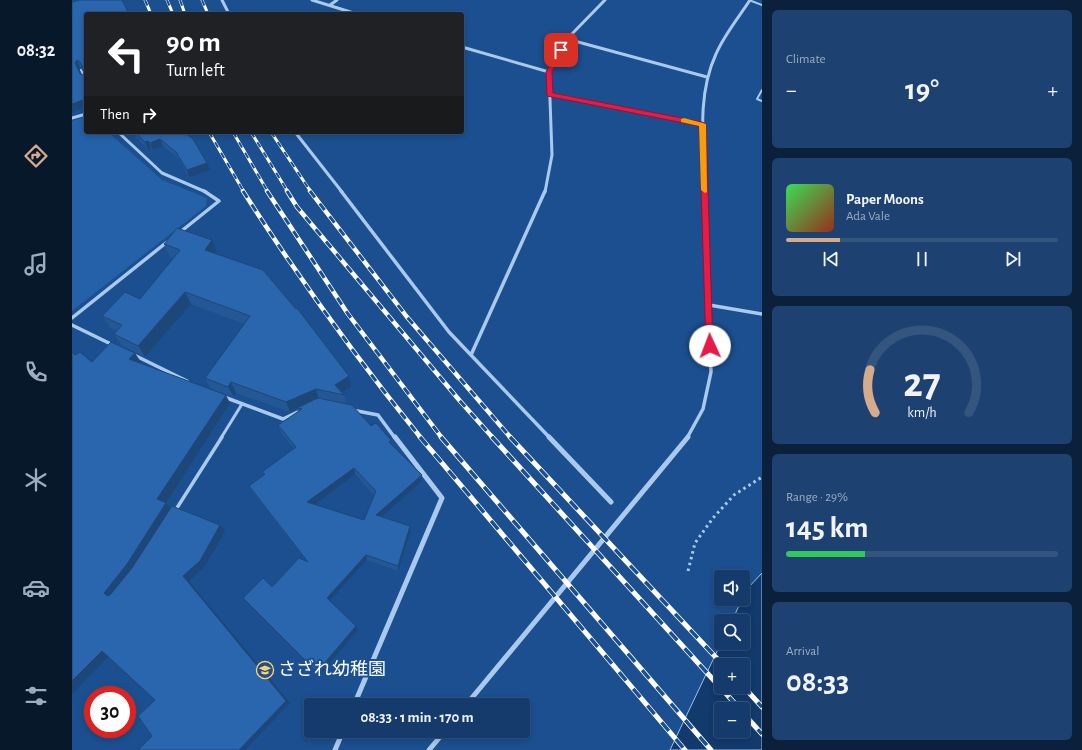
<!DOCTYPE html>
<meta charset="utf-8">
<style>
:root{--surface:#143b6b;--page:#1d4271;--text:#f1f3f6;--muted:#9dadc1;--line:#33557e;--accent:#d6ab8b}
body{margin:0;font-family:"Alegreya Sans","Noto Sans JP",sans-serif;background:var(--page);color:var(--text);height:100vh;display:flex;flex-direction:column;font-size:15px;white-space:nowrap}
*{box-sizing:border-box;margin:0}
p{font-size:13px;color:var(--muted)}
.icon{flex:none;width:22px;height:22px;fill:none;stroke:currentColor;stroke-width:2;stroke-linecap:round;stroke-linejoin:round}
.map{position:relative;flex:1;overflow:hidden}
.sheet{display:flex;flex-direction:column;gap:10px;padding:10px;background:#0b203b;width:320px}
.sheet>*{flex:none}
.banner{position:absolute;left:12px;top:12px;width:380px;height:122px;border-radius:4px;box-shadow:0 2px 6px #0003,0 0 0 1px var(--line);background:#202124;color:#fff;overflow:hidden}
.fabs{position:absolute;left:642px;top:570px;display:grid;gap:8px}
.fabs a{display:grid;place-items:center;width:36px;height:36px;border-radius:4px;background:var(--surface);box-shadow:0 2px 6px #0003,0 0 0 1px var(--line);font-size:20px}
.speed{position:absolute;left:12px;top:686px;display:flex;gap:8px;font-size:20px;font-weight:700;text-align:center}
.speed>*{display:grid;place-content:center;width:52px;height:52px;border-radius:50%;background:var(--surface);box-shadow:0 2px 6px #0003,0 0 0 1px var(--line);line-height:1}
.speed .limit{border:6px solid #d22;background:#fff;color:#111}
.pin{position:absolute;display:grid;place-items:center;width:34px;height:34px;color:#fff;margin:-17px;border-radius:8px;box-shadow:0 2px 6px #0006}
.me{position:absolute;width:44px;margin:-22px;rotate:358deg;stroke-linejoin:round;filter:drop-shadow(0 0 3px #0008)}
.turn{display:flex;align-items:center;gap:14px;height:84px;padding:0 16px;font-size:18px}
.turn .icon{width:52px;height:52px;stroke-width:2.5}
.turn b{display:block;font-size:28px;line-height:34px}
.then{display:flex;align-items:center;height:38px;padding:0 16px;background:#0003;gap:8px;font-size:15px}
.big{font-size:30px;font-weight:700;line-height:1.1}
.sheet .widget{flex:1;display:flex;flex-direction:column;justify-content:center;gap:6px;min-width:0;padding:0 14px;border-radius:6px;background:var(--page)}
.sheet .dial{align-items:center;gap:0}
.dial svg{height:104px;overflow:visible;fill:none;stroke:var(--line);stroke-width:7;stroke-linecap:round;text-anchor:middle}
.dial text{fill:var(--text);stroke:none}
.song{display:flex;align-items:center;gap:12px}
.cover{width:48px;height:48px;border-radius:6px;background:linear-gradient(135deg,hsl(130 70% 55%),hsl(10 70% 35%))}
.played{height:4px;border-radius:2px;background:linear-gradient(90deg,var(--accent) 20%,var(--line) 20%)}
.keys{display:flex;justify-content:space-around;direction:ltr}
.heat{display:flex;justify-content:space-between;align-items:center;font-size:22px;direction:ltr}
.charge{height:6px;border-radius:3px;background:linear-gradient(90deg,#34c759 29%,var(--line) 0)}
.trip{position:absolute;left:232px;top:698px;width:226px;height:40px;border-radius:4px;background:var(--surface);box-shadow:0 2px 6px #0003,0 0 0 1px var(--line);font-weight:700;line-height:40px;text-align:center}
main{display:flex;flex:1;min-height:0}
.dock{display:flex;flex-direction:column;width:72px;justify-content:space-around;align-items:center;background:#08182b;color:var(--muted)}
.dock .icon{width:28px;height:28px}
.dock .on{color:var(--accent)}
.dock b{font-size:18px;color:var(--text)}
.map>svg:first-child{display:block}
</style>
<main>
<nav class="dock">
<b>08:32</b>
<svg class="icon on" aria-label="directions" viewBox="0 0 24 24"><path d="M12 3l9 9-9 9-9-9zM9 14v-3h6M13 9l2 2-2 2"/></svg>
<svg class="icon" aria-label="music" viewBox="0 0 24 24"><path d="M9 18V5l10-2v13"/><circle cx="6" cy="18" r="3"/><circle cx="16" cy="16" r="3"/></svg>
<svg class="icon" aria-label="phone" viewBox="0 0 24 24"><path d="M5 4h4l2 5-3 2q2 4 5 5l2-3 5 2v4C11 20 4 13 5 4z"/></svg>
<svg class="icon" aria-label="climate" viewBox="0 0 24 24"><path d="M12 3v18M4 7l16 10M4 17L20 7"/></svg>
<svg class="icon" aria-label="car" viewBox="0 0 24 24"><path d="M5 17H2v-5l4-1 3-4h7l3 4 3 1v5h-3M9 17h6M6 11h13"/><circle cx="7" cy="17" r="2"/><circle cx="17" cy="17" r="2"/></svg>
<svg class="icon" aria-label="filters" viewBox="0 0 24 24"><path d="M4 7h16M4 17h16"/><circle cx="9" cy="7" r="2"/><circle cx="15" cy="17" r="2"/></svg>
</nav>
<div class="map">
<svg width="690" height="750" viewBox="0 0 690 750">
<rect width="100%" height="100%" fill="#1b4f8f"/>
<path fill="#2461a8" d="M 12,117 L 14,117 L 14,132 L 36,132 L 90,180 L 135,198 L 134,206 L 0,311 L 0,121 Z"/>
<path fill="#123a6d" stroke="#9cc4f0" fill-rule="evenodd" d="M 690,573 L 690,750 L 598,750 L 649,643 L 671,643 L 671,621 L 660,621 L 674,590 ZM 649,665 L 671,665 L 671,687 L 649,687 ZM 649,709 L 671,709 L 671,731 L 649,731 Z"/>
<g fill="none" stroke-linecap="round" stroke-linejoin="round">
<path stroke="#a9c9ee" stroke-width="3" stroke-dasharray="2.5 3.5" stroke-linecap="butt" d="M 616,571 L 623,543 L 641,518 L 662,495 L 690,477"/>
<path stroke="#a9c9ee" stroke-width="2" d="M 677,0 L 690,5
M 9,70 L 14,80
M 690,90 L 685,99 L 690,101"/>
<path stroke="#a9c9ee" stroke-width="3" d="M 149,438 L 170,404"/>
<path stroke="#a9c9ee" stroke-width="3.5" d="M 103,511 L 150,437"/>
<path stroke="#a9c9ee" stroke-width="3" d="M 150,0 L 157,14
M 240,0 L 285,14
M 258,5 L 265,0
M 495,39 L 635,77
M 390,47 L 477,72
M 478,94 L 630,124
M 0,118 L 14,114
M 46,132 L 90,173 L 134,192
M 223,132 L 270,192
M 473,192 L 480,155 L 477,72 L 495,39 L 533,0
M 633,192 C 632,147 624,97 644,54 C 652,35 667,17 678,0"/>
<path stroke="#a9c9ee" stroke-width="3.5" d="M 269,191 L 377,332 L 478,438
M 107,233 L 147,201 L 132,191
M 637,305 L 690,314
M 0,318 L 95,242
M 0,325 L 41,345
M 62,355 L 115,381
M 399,355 L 473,191
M 152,397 L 211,419 L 230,410
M 280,410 L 306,415 L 323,438
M 615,438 L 631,409 L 639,372 L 633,191"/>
<path stroke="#a9c9ee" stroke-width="5" d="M 477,437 L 539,502
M 282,705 L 370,498 L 323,437
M 394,705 L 616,437
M 263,750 L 271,731
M 357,750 L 373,731"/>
<g stroke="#fff" stroke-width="3">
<path id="rail-far2" d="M 73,0 L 79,14
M 95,0 L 101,14
M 108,0 L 113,14
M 130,0 L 136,14
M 137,132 L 172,192
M 161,132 L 196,192
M 179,132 L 216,192
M 199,132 L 239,192"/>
</g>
<g stroke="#fff" stroke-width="4.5">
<path id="rail-far1" d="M 171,191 C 226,277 285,359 349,438
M 195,191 L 276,314 L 370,438
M 215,191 L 225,207 L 388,401 L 421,438
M 238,191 L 335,317 L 439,438"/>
</g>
<g stroke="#fff" stroke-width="5">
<path id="rail" d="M 348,437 L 613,750
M 369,437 L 639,750
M 420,437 L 668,709
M 438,437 L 651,665
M 671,686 L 690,707
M 671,713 L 690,734"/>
</g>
<use href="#rail-far2" stroke="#1b4f8f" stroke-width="2" stroke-dasharray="6" stroke-linecap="butt"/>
<use href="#rail-far1" stroke="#1b4f8f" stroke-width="3" stroke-dasharray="8" stroke-linecap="butt"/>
<use href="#rail" stroke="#1b4f8f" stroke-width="3.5" stroke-dasharray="11" stroke-linecap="butt"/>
</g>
<path fill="#245895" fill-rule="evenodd" d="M 0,2 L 14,14 L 14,107 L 0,112 ZM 8,68 L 11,69 L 13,72 L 11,75 L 8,74 L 7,71 Z
M 59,132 L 112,132 L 138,170 L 117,177 L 107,159 L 91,146 L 81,150 L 79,148 L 76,150 Z
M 92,244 L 145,253 L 144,254 L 277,376 L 279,387 L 270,393 L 272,395 L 274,404 L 320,445 L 349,482 L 310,516 L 338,526 L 339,531 L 326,571 L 295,560 L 258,601 L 286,630 L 248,675 L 245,672 L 200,587 L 235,562 L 181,493 L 177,486 L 192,474 L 190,472 L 222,448 L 209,433 L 206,425 L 226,412 L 225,409 L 218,412 L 164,393 L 162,397 L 139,389 L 133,378 L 172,324 L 119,304 L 73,357 L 50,346 L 42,334 L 45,331 L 39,328 L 30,316 L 68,299 L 102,258 L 98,257 ZM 283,474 L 302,495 L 292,520 L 243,504 Z"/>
<path fill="#1d4779" d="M 5,60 L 8,68 L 7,71 L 3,63 Z
M 14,99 L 14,107 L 0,112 L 0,104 Z
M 88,139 L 91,146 L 81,150 L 78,143 Z
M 76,141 L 79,148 L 76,150 L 73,142 Z
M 135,163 L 138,170 L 117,177 L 115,170 Z
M 140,240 L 145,253 L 138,263 L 133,250 Z
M 113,292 L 119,304 L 73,357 L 66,346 Z
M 63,353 L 69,362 L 64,368 L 57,359 Z
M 277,376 L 279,387 L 268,394 L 263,385 Z
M 159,382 L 164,393 L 162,397 L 156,387 Z
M 244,389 L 247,400 L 225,408 L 225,409 L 218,412 L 214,402 Z
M 154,395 L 158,403 L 92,506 L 85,499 Z
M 282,468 L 283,474 L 238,508 L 235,502 Z
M 350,475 L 349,482 L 305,521 L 304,515 Z
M 94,503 L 100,509 L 41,598 L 35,596 L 32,593 Z
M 148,525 L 153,531 L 133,566 L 117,581 L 218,703 L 173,750 L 167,750 L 111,576 Z
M 338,526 L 339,531 L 326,571 L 326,566 Z
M 294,555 L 295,560 L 257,602 L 255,598 Z
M 284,626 L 286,630 L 248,675 L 245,672 Z
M 30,651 L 39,654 L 0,694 L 0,681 Z"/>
<path fill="#2a66ad" stroke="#1d4779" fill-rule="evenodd" d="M 8,0 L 50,0 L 57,14 L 14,14 L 14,99 L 0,104 L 0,2 ZM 5,60 L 8,62 L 13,72 L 11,75 L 8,74 L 3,63 Z
M 63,132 L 112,132 L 121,139 L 135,163 L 115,170 L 104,152 L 88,139 L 78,143 L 76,141 L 73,142 Z
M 105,228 L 140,240 L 133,250 L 191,270 L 224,309 L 225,308 L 277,376 L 263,385 L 272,395 L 244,389 L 214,402 L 159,382 L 156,387 L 133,378 L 178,316 L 113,292 L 66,346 L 42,334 L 50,325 L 30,316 L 53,292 L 68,299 L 108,250 L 92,244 Z
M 39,342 L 63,353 L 57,359 L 154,395 L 85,499 L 94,503 L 55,564 L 32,593 L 35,596 L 38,595 L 60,568 L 100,506 L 148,525 L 128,561 L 111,576 L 214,701 L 167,750 L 66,750 L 80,736 L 66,716 L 83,700 L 30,651 L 0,681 L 0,352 L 3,355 L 8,352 L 20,362 Z
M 246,398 L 280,405 L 299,426 L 304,423 L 319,440 L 317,442 L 350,475 L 304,515 L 338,526 L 326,566 L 294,555 L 255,598 L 284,626 L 245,672 L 171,598 L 191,578 L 200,587 L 227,558 L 236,562 L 177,486 L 193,474 L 190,472 L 224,447 L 206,425 L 230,409 L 225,408 ZM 282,468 L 304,491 L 292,520 L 235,502 Z"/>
<path fill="#e11d48" stroke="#92132f" d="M 489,48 L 492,50 L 480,72 L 481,93 L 630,122 L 634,124 L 641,348 L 638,349 L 634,346 L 627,126 L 475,96 L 474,72 L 486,50 Z"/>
<path fill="#f59e0b" d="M 612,118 L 634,124 L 635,192 L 633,193 L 629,190 L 627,126 L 609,122 L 609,119 Z"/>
<defs>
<g id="school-ring" transform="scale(0.9)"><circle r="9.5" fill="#1b4f8f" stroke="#ffd166" stroke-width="1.5"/><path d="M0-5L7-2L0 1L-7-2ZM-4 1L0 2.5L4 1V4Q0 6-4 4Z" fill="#ffd166"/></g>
</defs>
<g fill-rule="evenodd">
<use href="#school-ring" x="193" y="670"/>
</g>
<g text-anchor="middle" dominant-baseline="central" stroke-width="4" stroke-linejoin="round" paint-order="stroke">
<g font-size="18" fill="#fff" stroke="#1b4f8f" text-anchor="start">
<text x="206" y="670">さざれ幼稚園</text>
</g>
</g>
</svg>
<div class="fabs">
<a><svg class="icon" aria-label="sound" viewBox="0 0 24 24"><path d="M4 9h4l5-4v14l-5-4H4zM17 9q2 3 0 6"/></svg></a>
<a><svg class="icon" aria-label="search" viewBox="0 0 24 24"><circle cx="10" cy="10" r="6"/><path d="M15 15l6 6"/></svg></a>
<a>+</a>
<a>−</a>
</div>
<div class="speed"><div class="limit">30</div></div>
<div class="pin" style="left:489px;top:50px;background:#d93025"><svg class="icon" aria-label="arrive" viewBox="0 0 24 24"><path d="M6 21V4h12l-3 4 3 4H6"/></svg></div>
<svg class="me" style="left:638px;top:346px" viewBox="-20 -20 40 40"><circle r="19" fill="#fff"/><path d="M0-13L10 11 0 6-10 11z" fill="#e11d48"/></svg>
<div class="trip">08:33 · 1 min · 170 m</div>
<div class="banner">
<div class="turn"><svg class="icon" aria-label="left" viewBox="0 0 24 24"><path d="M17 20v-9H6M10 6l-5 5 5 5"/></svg><div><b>90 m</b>Turn left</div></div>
<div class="then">Then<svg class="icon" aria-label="right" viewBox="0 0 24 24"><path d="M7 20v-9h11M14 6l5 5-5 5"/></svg></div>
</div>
</div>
<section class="sheet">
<div class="widget"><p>Climate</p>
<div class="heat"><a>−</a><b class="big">19°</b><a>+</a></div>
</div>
<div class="widget">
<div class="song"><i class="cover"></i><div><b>Paper Moons</b><p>Ada Vale</p></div></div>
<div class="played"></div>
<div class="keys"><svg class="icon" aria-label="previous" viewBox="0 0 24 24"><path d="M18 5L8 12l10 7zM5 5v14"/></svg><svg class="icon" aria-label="pause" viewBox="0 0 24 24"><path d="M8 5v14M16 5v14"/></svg><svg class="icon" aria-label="next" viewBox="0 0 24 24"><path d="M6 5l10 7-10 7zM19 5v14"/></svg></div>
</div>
<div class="widget dial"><svg viewBox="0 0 100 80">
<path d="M14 69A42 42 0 1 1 86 69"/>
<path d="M14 69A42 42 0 0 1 10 36" stroke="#d6ab8b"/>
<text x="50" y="56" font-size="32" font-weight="700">27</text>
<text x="50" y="72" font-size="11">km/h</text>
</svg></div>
<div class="widget"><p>Range · 29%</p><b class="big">145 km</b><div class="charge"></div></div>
<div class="widget"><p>Arrival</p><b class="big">08:33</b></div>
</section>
</main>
